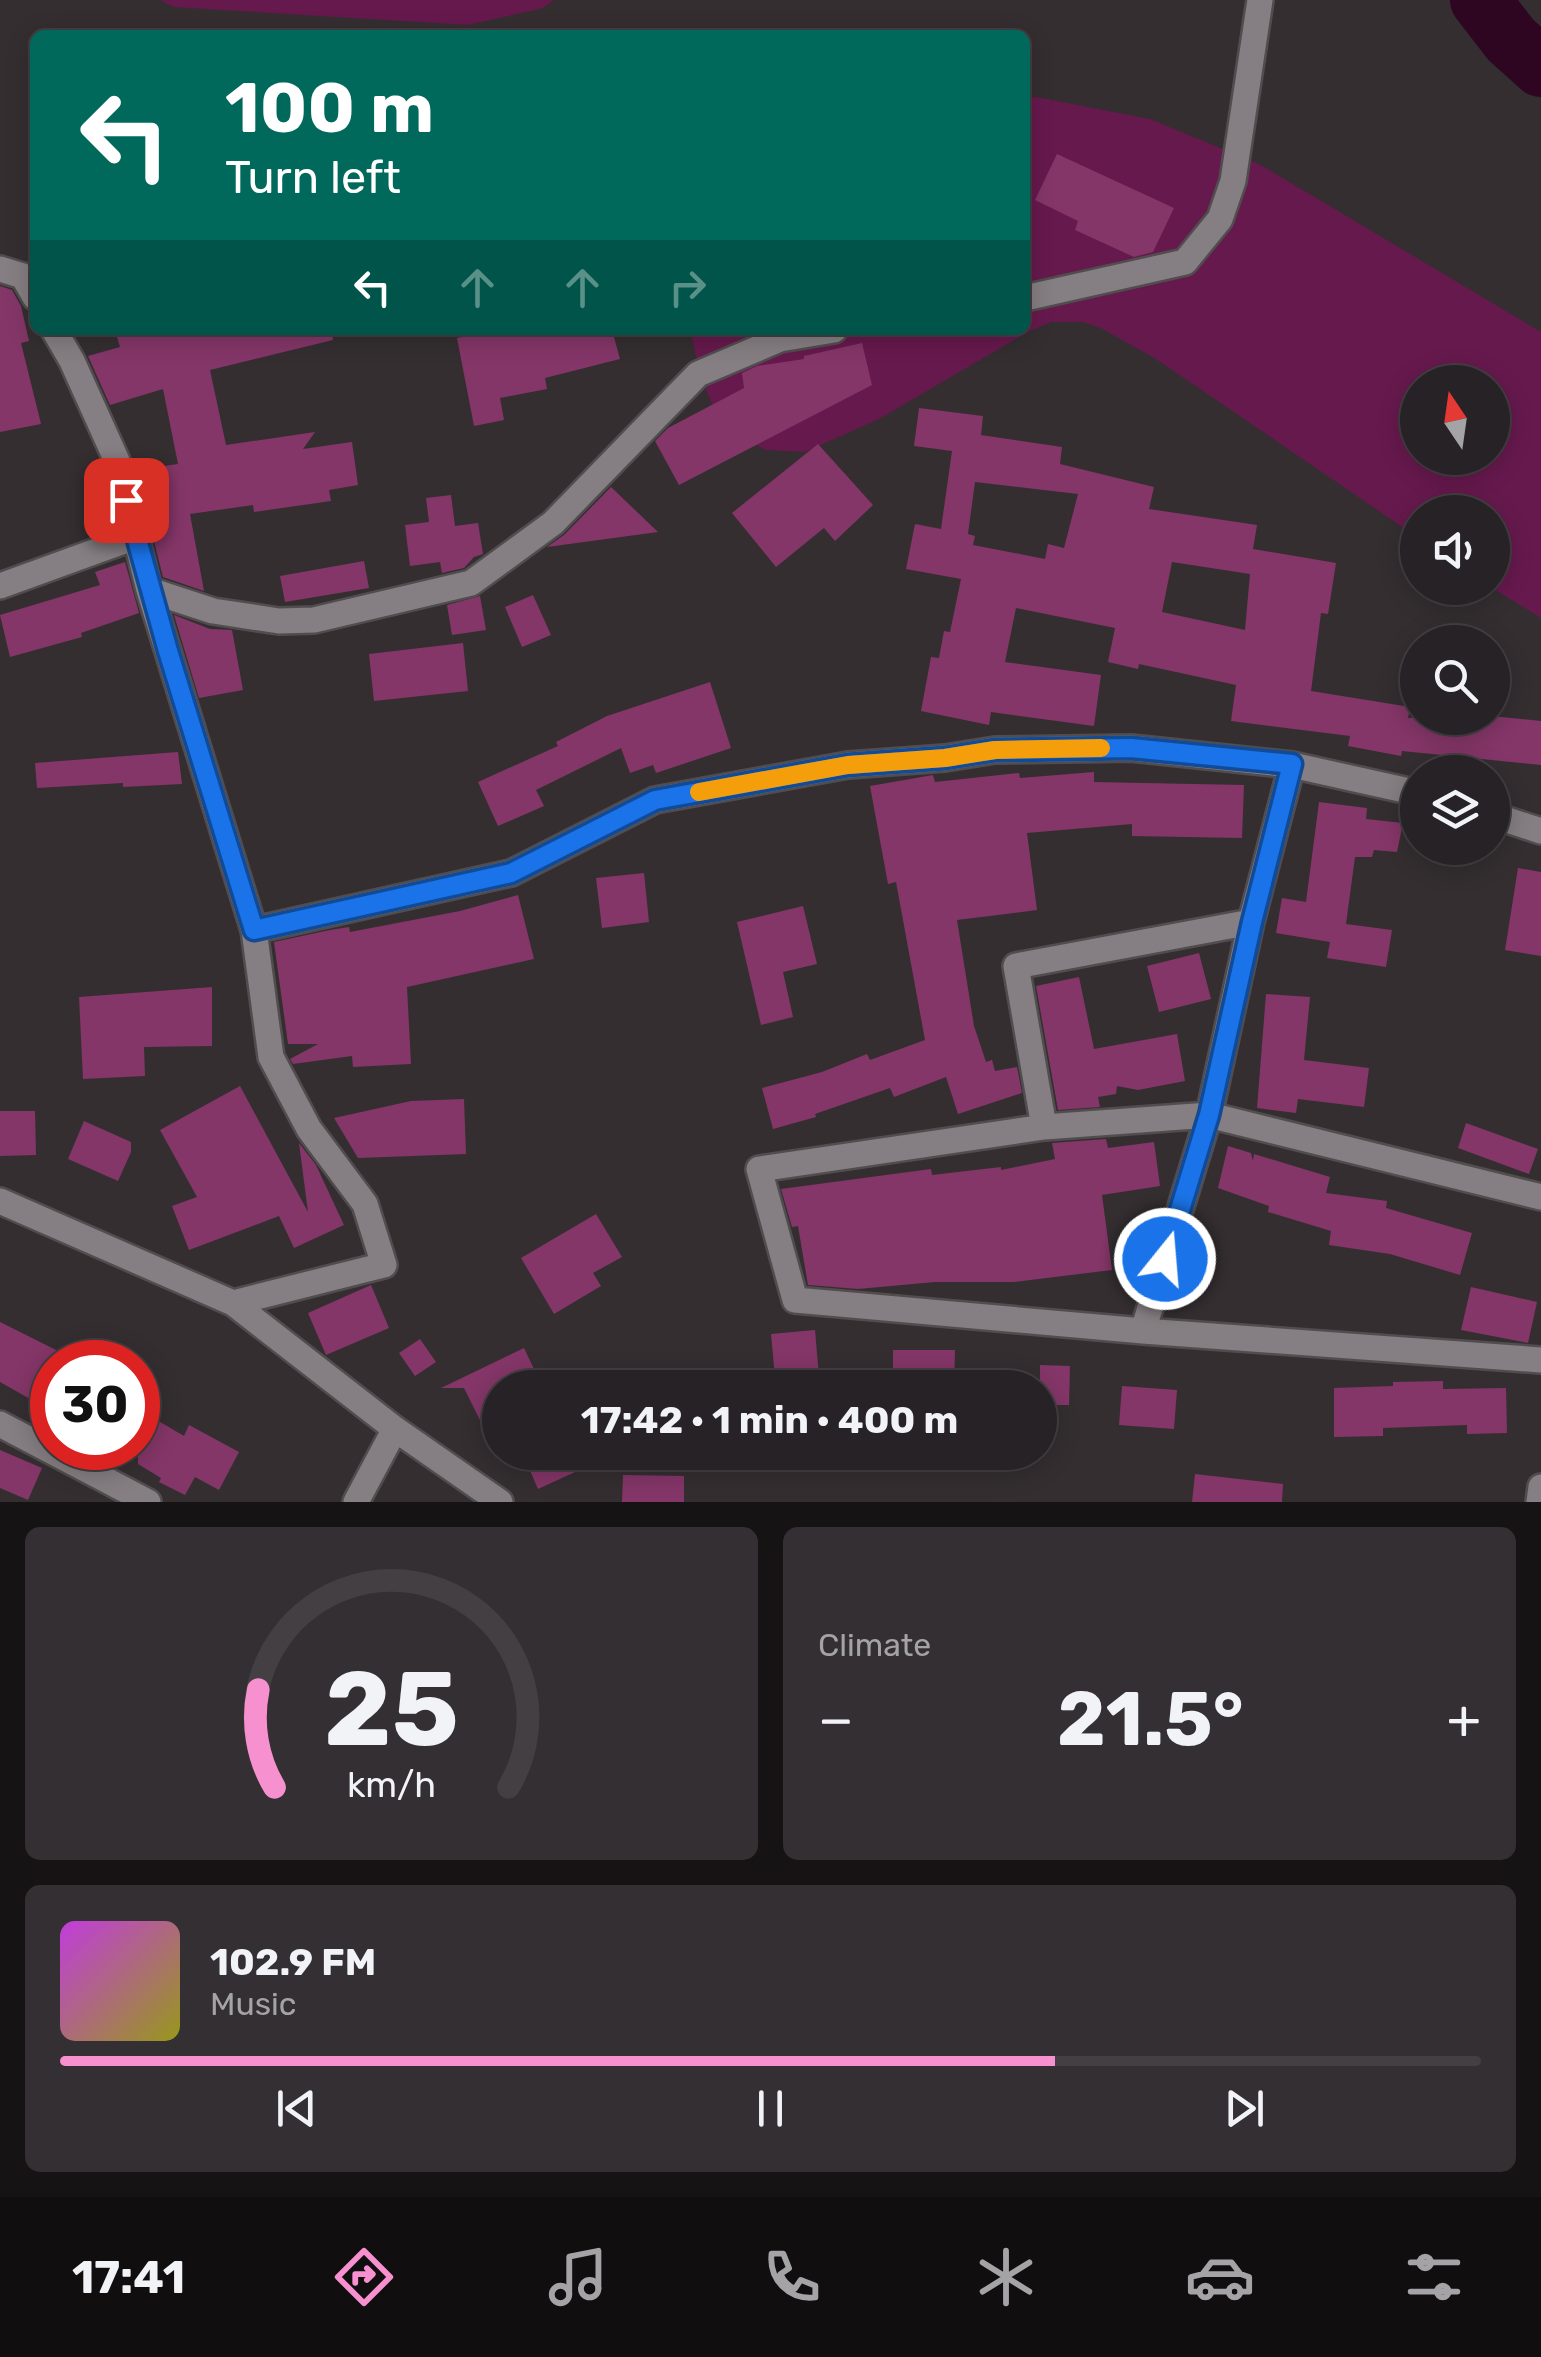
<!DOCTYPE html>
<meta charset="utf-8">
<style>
:root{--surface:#272225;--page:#332f32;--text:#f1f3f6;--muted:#a4a4a7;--line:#433f42;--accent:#f790cf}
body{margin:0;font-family:Rubik,sans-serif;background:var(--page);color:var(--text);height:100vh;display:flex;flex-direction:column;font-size:38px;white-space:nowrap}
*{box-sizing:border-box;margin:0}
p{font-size:32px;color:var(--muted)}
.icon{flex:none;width:55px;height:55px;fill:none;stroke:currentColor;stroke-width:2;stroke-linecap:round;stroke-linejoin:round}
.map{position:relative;height:1502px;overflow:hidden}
.side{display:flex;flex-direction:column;gap:25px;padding:25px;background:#151314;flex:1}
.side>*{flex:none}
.banner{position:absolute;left:30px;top:30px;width:1000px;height:305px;border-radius:15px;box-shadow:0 5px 25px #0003,0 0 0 2px var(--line);background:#00695c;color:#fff;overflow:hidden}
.needle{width:65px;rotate:347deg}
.buttons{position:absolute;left:1400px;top:365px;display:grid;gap:20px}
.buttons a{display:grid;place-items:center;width:110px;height:110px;border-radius:50%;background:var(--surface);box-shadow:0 5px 25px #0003,0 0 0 2px var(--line);font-size:50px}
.speed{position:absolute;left:30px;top:1340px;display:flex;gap:20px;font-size:50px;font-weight:700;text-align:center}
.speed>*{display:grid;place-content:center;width:130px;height:130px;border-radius:50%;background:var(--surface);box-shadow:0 5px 25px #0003,0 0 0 2px var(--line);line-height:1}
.speed .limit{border:15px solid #d22;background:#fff;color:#111}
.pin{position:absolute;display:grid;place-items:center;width:85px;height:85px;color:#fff;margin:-42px;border-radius:20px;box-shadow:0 5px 15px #0006}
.me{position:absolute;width:110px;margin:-55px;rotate:17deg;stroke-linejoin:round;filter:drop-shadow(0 0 8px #0008)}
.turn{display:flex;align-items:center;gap:35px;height:210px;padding:0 30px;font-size:45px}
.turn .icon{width:130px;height:130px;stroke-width:2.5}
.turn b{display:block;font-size:70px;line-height:85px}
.lanes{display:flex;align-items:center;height:95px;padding:0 30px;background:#0003;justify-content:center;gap:50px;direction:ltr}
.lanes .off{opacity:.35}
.big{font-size:75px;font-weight:700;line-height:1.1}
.side .tile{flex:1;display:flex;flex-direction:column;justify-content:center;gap:15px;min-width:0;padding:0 35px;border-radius:15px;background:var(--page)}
.side .dial{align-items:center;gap:0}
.dial svg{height:260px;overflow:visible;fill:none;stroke:var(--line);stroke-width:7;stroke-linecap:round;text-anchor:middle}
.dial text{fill:var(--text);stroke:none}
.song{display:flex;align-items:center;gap:30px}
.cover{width:120px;height:120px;border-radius:15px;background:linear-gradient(135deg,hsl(290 70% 55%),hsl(60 70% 35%))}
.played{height:10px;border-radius:5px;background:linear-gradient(90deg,var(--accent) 70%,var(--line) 70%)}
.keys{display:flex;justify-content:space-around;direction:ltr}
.heat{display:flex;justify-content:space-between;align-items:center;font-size:55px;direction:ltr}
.side .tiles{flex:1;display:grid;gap:25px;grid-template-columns:1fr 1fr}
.tile:last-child{grid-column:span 2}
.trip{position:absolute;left:482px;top:1370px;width:575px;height:100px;border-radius:50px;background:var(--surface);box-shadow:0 5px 25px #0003,0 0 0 2px var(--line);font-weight:700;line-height:100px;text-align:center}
.dock{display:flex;height:160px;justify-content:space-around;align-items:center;background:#100e0f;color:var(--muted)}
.dock .icon{width:70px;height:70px}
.dock .on{color:var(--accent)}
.dock b{font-size:45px;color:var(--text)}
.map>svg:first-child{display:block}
</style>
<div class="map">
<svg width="1541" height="1502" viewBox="0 0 1541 1502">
<rect width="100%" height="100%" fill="#342e31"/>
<path fill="#66194d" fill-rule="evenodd" d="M 160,0 L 554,0 L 543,8 L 468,25 L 174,7 Z
M 1036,97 L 1150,119 L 1259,164 L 1541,332 L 1541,618 L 1492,588 L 1492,512 L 1418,512 L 1417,537 L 1156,359 L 1101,328 L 1083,322 L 1051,322 L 1028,332 L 879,419 L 805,452 L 766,450 L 721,425 L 700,375 L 692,338 L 694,330 L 1025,330 L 1025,98 ZM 1418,382 L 1492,382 L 1492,458 L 1418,458 Z"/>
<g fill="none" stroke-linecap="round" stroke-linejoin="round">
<path stroke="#2e0621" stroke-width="60" d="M 1480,0 L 1511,40 L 1541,67"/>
</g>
<path fill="#843668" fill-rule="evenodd" d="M 1057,154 L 1174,208 L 1153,252 L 1134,257 L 1075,230 L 1078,221 L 1035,200 Z
M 0,286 L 12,290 L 21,306 L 29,341 L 21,343 L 41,424 L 0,432 Z
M 115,330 L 332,330 L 333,340 L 210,370 L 226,445 L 315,432 L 303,449 L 352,442 L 358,485 L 329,490 L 331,501 L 254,512 L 253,505 L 190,514 L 204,591 L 163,577 L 136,470 L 178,464 L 163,389 L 110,405 L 88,356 L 120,347 Z
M 499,330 L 612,330 L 620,359 L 545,378 L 547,389 L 500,398 L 504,420 L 474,426 L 457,338 Z
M 862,343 L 872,385 L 679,485 L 655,441 L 668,428 L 744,388 L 742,373 L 757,366 L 804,359 L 804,356 Z
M 919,408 L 983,416 L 981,435 L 1062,447 L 1060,464 L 1154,487 L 1149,509 L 1257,525 L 1253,549 L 1336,563 L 1328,614 L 1321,613 L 1311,691 L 1410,707 L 1408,718 L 1492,716 L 1541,721 L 1541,765 L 1402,751 L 1401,756 L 1348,746 L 1350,736 L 1231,721 L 1236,685 L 1139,664 L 1138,669 L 1108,662 L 1115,628 L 1016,608 L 1005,662 L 1101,675 L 1094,726 L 991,712 L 989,725 L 921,711 L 931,657 L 939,658 L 944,631 L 950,632 L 961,579 L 906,569 L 915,524 L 941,529 L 952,451 L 914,446 ZM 975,482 L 1078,494 L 1064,548 L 1048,544 L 1045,559 L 973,545 L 975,536 L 968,534 ZM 1172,562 L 1250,574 L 1245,630 L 1162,612 Z
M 818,444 L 873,505 L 835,541 L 824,528 L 776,567 L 732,513 Z
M 611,487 L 658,532 L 547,547 L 564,535 Z
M 451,495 L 455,526 L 478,523 L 483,554 L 474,557 L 464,568 L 442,573 L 440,562 L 410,566 L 405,525 L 429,522 L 426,498 Z
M 364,561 L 369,588 L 285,602 L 280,576 Z
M 125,562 L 139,613 L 81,633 L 82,637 L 10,657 L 0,615 L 100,585 L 95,572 Z
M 533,595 L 551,635 L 522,647 L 505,607 Z
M 480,596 L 486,630 L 452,635 L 447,605 Z
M 174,615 L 210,629 L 232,630 L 243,690 L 199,698 Z
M 463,643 L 468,691 L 374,701 L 369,654 Z
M 710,682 L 731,748 L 656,773 L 653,765 L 630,773 L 621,748 L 536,790 L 544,806 L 498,826 L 478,782 L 558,746 L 556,742 L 607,716 Z
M 178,752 L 182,784 L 123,787 L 123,783 L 37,788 L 35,763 Z
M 1094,772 L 1094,782 L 1244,785 L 1242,838 L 1132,836 L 1132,824 L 1027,833 L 1037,910 L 957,920 L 974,1026 L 986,1062 L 992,1060 L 995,1071 L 1017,1067 L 1022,1093 L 958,1114 L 946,1077 L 894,1097 L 890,1088 L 815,1114 L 816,1117 L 773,1129 L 762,1088 L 822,1072 L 867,1054 L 870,1060 L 925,1040 L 896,882 L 888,884 L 870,786 L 933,775 L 935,782 L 1019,773 L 1020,778 Z
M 1319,802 L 1367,808 L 1366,819 L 1403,823 L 1397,852 L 1374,850 L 1372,857 L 1355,857 L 1346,924 L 1392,930 L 1386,967 L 1327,958 L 1330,942 L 1276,933 L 1282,898 L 1306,902 Z
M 1518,868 L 1541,872 L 1541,956 L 1505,950 Z
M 644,873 L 649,922 L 602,928 L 596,878 Z
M 518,895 L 534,959 L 407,987 L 411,1064 L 353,1067 L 352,1056 L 293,1064 L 290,1059 L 318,1044 L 288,1044 L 274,942 L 330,930 L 349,927 L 350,932 L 460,911 Z
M 803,906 L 817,964 L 783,972 L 793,1017 L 761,1025 L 737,922 Z
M 1199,953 L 1211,999 L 1159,1012 L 1147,966 Z
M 1079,977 L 1094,1049 L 1177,1034 L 1185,1081 L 1138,1090 L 1117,1086 L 1116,1094 L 1098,1097 L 1100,1107 L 1058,1110 L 1036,986 Z
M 212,987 L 212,1046 L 144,1047 L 145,1076 L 83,1079 L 79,997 Z
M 1266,994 L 1310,997 L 1304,1060 L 1369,1068 L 1364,1107 L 1298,1099 L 1296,1113 L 1257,1108 Z
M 240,1086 L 308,1212 L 299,1143 L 316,1165 L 344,1225 L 294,1248 L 279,1216 L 189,1250 L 172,1206 L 197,1197 L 160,1130 Z
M 464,1099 L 466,1154 L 358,1158 L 334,1118 L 411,1101 Z
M 0,1111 L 35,1111 L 36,1155 L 0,1156 Z
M 84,1121 L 131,1142 L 131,1152 L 118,1181 L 68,1159 Z
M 1466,1123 L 1538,1149 L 1529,1174 L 1458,1148 Z
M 1106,1139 L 1108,1148 L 1154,1142 L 1160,1186 L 1102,1195 L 1112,1270 L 1014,1282 L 935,1282 L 858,1289 L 808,1285 L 798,1226 L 792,1227 L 781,1189 L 931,1169 L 932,1175 L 1001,1167 L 1001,1170 L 1055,1159 L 1052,1143 Z
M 1228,1146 L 1251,1153 L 1253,1161 L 1254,1154 L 1330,1177 L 1326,1193 L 1387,1201 L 1386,1208 L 1472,1233 L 1460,1275 L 1390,1254 L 1329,1245 L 1331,1231 L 1268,1212 L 1269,1206 L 1218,1188 Z
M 596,1214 L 622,1257 L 593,1273 L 601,1286 L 554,1314 L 521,1258 Z
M 371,1285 L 389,1328 L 326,1355 L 308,1313 Z
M 1471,1287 L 1537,1302 L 1528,1343 L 1461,1330 Z
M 0,1322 L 66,1355 L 62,1362 L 52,1362 L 52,1379 L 39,1404 L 0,1382 Z
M 815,1330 L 820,1388 L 776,1388 L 771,1334 Z
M 420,1339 L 436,1362 L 415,1376 L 399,1353 Z
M 524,1348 L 543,1388 L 500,1388 L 500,1460 L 464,1388 L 441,1388 Z
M 893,1350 L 955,1350 L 954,1388 L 893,1388 Z
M 1040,1365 L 1070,1366 L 1069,1405 L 1040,1405 Z
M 1443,1381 L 1443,1389 L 1506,1388 L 1507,1433 L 1467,1434 L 1467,1425 L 1383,1428 L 1383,1436 L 1334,1437 L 1334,1388 L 1393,1386 L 1393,1382 Z
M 1122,1386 L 1177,1390 L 1174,1429 L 1119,1425 Z
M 138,1409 L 184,1436 L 189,1425 L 239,1452 L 219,1490 L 195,1477 L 185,1495 L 159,1482 L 161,1478 L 138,1464 Z
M 0,1450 L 42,1468 L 28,1500 L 0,1488 Z
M 522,1452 L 619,1452 L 538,1489 Z
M 1195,1474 L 1283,1484 L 1282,1502 L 1192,1502 Z
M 623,1475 L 684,1476 L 684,1502 L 622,1502 Z"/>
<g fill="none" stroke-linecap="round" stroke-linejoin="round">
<g stroke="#514d4f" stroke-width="30">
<path id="minor" d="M 0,269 L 23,276 L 35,297
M 1025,298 L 1185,262 L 1220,219 L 1233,181 L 1260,0
M 54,330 L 72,361 L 117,461 L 149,590 L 254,930 L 271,1057 L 309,1129 L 365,1204 L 384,1265 L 233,1303
M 0,586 L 135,537
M 149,590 L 213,611 L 279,621 L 314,620 L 471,583 L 553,523 L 698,374 L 780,339 L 834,330
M 1492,815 L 1541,831
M 1251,922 L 1016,966 L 1044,1127 L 759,1169 L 795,1300 L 1143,1331 L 1541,1360
M 254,930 L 511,873 L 655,800 L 848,765 L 945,758 L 995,750 L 1131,748 L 1292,765 L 1418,793
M 1044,1127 L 1209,1115 L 1541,1197
M 0,1201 L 233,1303 L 395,1429 L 500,1502
M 1143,1331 L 1209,1115 L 1251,922 L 1292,765
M 0,1424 L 148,1502
M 356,1502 L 395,1429
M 1539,1502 L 1541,1487"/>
</g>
<use href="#minor" stroke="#857e82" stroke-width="25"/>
</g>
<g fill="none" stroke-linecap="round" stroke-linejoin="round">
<g stroke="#114b97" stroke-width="25">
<path id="route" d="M 126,500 L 168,651 L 254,930 L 511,873 L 655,800 L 848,765 L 945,758 L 995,750 L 1131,748 L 1292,764 L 1252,922 L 1209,1115 L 1165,1259"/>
</g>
<use href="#route" stroke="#1a73e8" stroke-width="18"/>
<path stroke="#f59e0b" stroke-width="18" d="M 699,792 L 848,765 L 945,758 L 995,750 L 1101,748"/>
</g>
</svg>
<div class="buttons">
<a><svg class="needle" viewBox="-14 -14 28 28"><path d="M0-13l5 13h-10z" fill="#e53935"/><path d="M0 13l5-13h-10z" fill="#a4a4a7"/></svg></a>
<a><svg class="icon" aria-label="sound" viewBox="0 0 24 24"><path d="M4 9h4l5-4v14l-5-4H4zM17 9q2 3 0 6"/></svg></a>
<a><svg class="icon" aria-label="search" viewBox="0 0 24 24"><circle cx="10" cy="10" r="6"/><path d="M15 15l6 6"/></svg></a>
<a><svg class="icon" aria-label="layers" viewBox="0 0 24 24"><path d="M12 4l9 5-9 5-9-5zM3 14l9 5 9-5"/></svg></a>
</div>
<div class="speed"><div class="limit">30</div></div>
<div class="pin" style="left:126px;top:500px;background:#d93025"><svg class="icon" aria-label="arrive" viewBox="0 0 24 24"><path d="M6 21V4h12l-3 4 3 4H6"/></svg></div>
<svg class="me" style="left:1165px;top:1259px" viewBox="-20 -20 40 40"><circle r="17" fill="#1a73e8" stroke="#fff" stroke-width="3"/><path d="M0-11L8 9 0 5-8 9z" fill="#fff"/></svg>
<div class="trip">17:42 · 1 min · 400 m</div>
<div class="banner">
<div class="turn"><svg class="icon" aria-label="left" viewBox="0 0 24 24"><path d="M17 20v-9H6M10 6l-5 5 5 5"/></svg><div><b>100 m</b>Turn left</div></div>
<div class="lanes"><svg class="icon" aria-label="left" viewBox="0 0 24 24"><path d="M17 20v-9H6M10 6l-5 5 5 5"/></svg><svg class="icon off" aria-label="ahead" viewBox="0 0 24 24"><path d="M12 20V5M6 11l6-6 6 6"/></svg><svg class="icon off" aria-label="ahead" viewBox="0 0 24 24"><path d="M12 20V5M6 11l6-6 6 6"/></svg><svg class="icon off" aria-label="right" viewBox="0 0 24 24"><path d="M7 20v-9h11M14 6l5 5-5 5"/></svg></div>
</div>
</div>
<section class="side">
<div class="tiles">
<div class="tile dial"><svg viewBox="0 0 100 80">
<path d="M14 69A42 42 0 1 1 86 69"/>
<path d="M14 69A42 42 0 0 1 9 39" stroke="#f790cf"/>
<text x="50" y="56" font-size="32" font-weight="700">25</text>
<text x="50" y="72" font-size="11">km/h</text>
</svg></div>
<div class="tile"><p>Climate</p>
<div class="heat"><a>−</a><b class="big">21.5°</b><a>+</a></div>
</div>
<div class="tile">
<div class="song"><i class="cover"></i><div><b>102.9 FM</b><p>Music</p></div></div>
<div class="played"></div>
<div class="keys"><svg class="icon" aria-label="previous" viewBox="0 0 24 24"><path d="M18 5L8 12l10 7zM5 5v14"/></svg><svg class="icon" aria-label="pause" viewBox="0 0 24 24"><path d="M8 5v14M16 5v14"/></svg><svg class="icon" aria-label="next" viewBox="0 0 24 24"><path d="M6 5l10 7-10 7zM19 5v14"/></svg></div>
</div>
</div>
</section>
<nav class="dock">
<b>17:41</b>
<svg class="icon on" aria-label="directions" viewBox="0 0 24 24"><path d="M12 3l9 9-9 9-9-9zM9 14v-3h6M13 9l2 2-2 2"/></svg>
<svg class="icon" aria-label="music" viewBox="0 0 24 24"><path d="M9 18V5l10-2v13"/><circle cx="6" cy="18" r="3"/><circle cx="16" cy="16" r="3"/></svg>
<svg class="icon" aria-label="phone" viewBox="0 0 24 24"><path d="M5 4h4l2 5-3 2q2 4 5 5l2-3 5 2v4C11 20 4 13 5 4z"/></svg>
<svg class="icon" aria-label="climate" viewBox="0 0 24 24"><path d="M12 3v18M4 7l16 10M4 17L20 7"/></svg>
<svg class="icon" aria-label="car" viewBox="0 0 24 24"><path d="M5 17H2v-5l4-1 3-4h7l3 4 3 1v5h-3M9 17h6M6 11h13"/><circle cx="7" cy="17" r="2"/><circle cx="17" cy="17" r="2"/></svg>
<svg class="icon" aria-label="filters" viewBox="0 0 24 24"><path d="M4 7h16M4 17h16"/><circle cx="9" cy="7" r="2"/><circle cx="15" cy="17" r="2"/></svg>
</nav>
